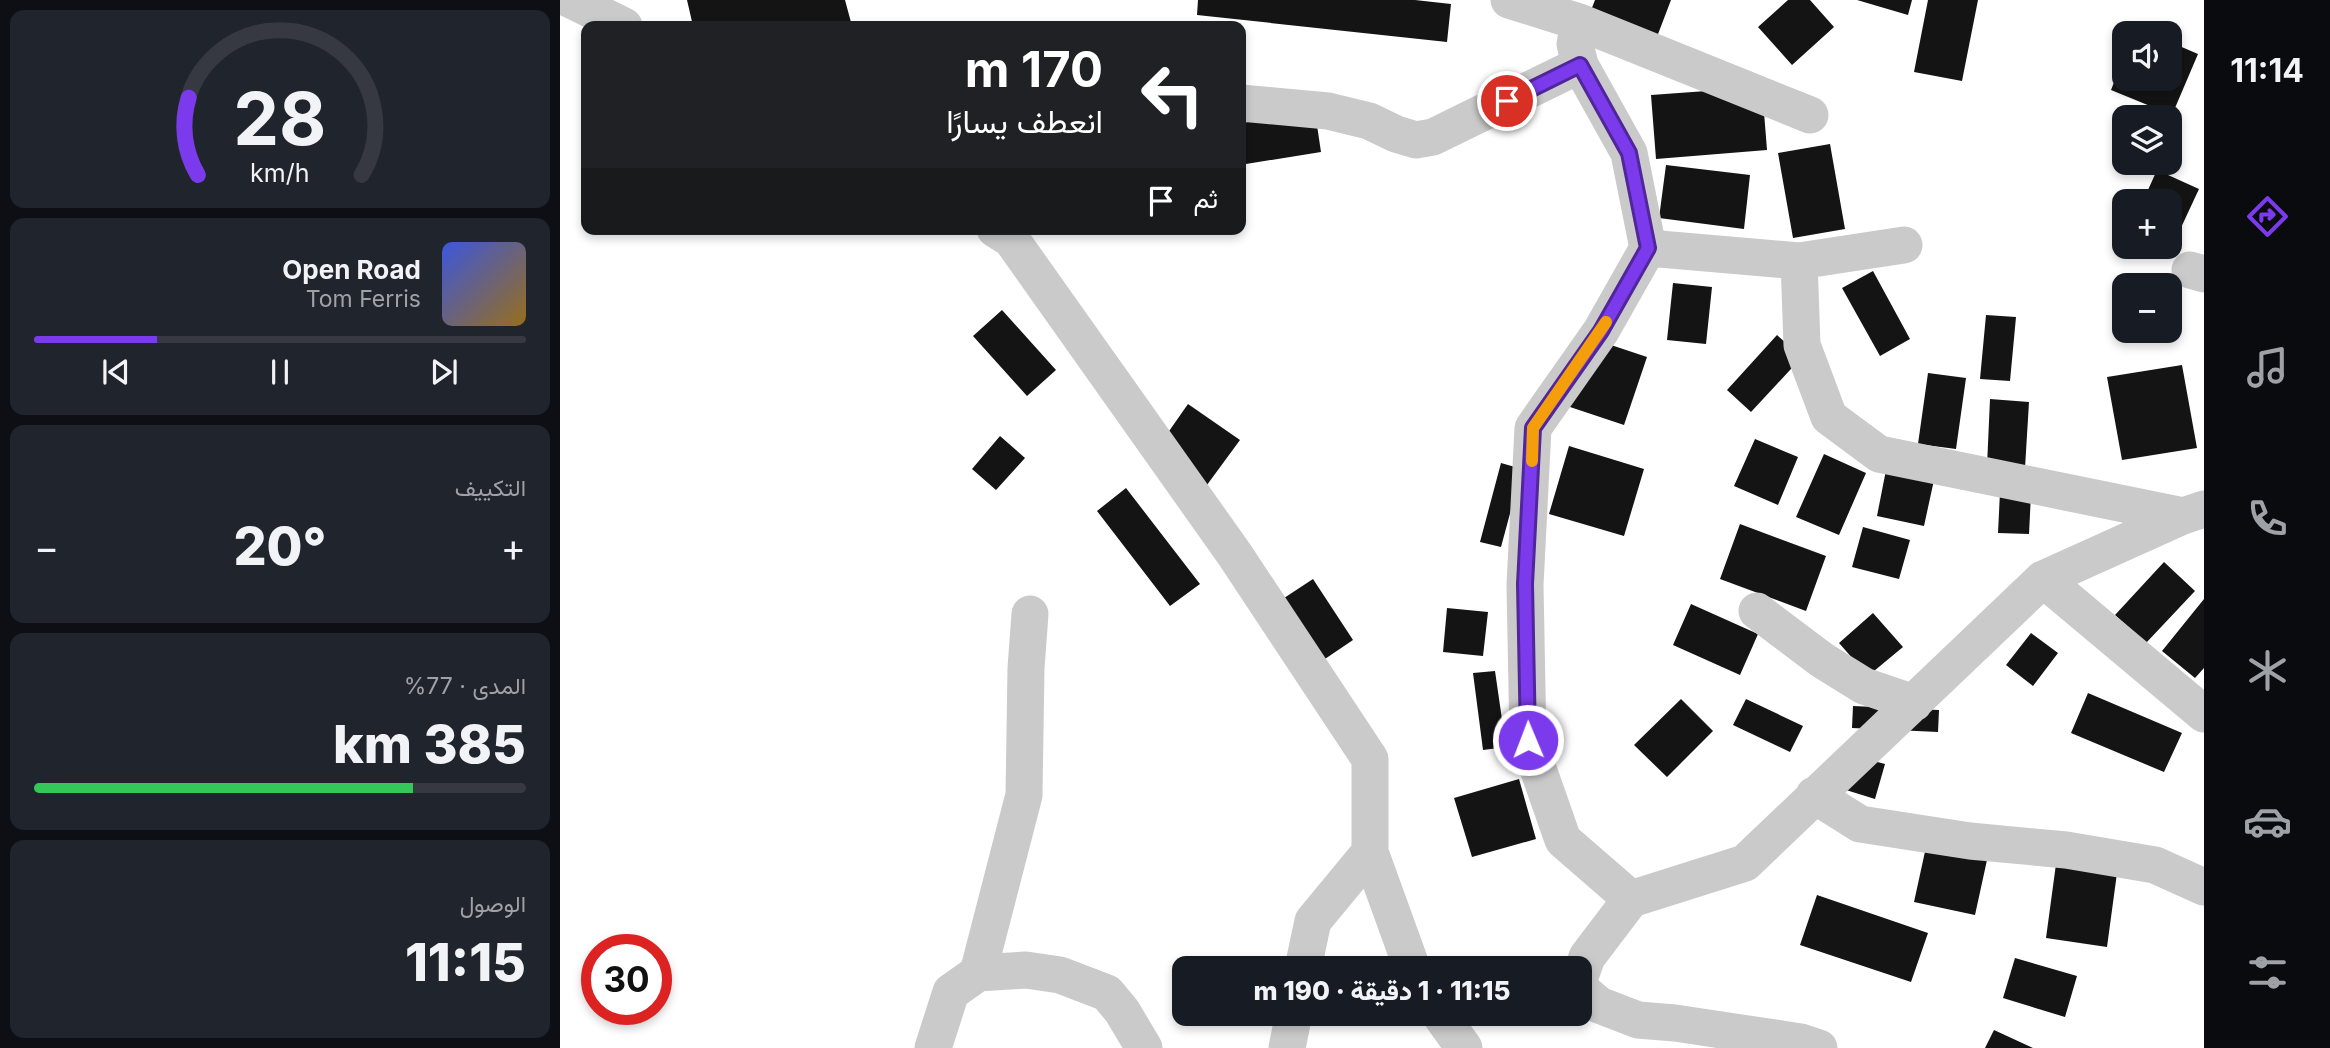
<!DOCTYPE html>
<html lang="ar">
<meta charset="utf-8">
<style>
:root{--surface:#171b24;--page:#20242c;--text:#f1f3f6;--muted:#9ea1a6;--line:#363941;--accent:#7c3aed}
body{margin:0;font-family:Inter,Vazirmatn,sans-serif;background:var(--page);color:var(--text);direction:rtl;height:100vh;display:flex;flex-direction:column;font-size:26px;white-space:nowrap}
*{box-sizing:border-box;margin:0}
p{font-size:23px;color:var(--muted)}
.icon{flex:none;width:38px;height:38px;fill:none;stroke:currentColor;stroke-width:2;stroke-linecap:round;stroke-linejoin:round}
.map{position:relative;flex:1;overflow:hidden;direction:ltr}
.details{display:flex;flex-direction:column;gap:10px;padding:10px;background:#0d0f14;width:560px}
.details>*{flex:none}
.top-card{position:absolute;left:21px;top:21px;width:665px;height:214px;border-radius:14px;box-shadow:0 4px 10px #0003;direction:rtl;background:#202124;color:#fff;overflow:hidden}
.tools{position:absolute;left:1552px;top:21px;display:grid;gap:14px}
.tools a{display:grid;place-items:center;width:70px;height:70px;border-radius:14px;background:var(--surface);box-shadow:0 4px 10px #0003;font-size:35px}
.speed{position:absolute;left:21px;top:934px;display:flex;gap:14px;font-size:35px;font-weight:700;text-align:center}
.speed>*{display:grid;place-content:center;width:91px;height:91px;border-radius:50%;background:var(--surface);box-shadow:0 4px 10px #0003;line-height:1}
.speed .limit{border:10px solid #d22;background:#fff;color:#111}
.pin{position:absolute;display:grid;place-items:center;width:60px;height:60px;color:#fff;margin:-30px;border:4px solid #fff;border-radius:50%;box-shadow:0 2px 7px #0007}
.me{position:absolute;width:77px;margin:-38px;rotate:359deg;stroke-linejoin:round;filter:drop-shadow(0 0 5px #0008)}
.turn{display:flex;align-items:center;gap:24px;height:147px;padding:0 28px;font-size:32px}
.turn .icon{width:91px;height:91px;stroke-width:2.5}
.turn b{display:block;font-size:49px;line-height:60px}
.then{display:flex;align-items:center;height:66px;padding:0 28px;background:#0003;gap:14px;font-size:26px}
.big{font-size:52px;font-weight:800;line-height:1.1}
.details .card{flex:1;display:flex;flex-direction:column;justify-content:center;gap:10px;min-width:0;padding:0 24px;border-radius:14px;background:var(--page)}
.details .dial{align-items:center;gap:0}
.dial svg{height:182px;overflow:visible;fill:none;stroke:var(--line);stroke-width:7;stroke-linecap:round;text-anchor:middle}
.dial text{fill:var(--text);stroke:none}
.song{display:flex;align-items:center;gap:21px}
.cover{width:84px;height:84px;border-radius:10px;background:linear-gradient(135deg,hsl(230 70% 55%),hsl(40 70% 35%))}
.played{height:7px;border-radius:4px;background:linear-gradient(90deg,var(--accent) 25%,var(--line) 25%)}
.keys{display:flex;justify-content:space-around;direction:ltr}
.heat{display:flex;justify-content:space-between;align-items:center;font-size:38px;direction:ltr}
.charge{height:10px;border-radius:5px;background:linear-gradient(90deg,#34c759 77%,var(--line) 0)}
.trip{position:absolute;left:612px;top:956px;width:420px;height:70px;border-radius:14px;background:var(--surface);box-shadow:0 4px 10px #0003;font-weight:800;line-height:70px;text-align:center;direction:rtl}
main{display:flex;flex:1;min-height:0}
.tabs{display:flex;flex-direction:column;width:126px;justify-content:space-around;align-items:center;background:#090b0e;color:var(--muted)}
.tabs .icon{width:49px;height:49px}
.tabs .selected{color:var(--accent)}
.tabs b{font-size:32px;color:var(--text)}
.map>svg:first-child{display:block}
</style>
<main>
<nav class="tabs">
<b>11:14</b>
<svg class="icon selected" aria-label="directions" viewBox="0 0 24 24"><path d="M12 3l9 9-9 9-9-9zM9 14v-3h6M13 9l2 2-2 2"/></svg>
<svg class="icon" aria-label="music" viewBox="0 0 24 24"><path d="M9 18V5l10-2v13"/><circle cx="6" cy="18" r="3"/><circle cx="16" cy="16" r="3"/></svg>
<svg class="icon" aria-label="phone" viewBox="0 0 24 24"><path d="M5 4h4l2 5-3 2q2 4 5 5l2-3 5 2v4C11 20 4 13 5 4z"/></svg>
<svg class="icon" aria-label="climate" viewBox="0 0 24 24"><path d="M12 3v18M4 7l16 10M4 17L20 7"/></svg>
<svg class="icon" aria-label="car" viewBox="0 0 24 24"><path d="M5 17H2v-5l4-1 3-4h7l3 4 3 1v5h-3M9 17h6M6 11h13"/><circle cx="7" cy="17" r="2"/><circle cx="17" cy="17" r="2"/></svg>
<svg class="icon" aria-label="filters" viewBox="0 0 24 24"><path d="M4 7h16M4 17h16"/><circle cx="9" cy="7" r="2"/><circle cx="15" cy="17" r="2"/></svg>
</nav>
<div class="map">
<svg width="1644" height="1048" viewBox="0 0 1644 1048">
<rect width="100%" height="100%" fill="#fff"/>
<path fill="#141414" d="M 127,0 L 285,0 L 292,26 L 133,26 Z
M 638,0 L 855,0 L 891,4 L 887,42 L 637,15 Z
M 1035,0 L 1111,0 L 1095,42 L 1028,18 Z
M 1228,0 L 1250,0 L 1274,27 L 1232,65 L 1198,27 Z
M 1297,0 L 1352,0 L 1348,15 Z
M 1368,0 L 1418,0 L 1402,81 L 1354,72 Z
M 1610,42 L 1638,54 L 1612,115 L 1551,90 L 1564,57 L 1564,79 L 1610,79 Z
M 1202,87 L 1207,150 L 1096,159 L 1091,95 Z
M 755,112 L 761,152 L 686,164 L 681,123 Z
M 1270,144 L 1285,229 L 1233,238 L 1218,153 Z
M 1106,165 L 1190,175 L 1184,229 L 1099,218 Z
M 1597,170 L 1639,189 L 1618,234 L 1610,230 L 1610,201 L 1583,201 Z
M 1313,271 L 1350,339 L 1320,356 L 1282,288 Z
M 1113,283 L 1152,287 L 1146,344 L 1107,340 Z
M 442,310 L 496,370 L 467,396 L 413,336 Z
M 1426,315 L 1456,317 L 1450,381 L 1420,379 Z
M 1217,335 L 1242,357 L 1191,412 L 1167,390 Z
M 1027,337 L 1087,357 L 1064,425 L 1004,405 Z
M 1622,365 L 1637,448 L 1562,460 L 1547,377 Z
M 1368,373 L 1406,378 L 1396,449 L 1358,444 Z
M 1430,399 L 1469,402 L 1465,468 L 1427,466 Z
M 628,404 L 680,440 L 644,489 L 593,454 Z
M 440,436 L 465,458 L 436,490 L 412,469 Z
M 1195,439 L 1238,457 L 1218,505 L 1174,486 Z
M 1009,446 L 1084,469 L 1064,536 L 989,514 Z
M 1264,454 L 1306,473 L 1279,535 L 1236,517 Z
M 941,463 L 962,469 L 941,547 L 920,542 Z
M 1326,470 L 1374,480 L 1364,526 L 1317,516 Z
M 566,488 L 640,584 L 610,606 L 537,511 Z
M 1440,492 L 1471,494 L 1469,534 L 1438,533 Z
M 1180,524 L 1266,556 L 1246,611 L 1160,579 Z
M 1303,527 L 1350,540 L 1339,579 L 1292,567 Z
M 1604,562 L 1635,591 L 1586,643 L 1555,615 Z
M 753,579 L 793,640 L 759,663 L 718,602 Z
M 1644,599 L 1644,668 L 1635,678 L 1602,651 Z
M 1131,604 L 1198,634 L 1180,675 L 1113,645 Z
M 887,608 L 928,612 L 923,656 L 883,652 Z
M 1313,613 L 1343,647 L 1308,676 L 1279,643 Z
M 1471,633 L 1498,653 L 1473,686 L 1446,665 Z
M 935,671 L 946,747 L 923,750 L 913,673 Z
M 1528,693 L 1622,733 L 1604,772 L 1511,733 Z
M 1121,699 L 1153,731 L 1107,777 L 1074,745 Z
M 1186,699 L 1243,726 L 1230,752 L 1173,725 Z
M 1293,706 L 1379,710 L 1378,732 L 1292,728 Z
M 1295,756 L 1325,764 L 1315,799 L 1286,790 Z
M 959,779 L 976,839 L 912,857 L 894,798 Z
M 1366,847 L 1427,860 L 1415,915 L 1354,902 Z
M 1496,864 L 1557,873 L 1547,947 L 1486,938 Z
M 1257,895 L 1368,933 L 1351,982 L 1240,945 Z
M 1455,958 L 1517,976 L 1505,1017 L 1443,998 Z
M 1434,1030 L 1473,1048 L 1425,1048 Z"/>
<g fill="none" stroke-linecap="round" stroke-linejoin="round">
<path stroke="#cacaca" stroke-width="37" d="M 11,0 L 64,26
M 949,0 L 1019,22 L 1250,115
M 1019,22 L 1015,44 L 1020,65 L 1069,153 L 1088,248 L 1041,331 L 973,428 L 965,585 L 968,740 L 1003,840 L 1071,899 L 1185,863 L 1483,579 L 1623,516 L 1644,509
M 681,103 L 768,111 L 809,121 L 836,134 L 856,140 L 873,137 L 1020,65
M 435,229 L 451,239 L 675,555 L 810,759 L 810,852 L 852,968
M 1088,248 L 1239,261 L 1344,245
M 1239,261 L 1242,345 L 1269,417 L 1319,454 L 1623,516
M 1630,270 L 1644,274
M 1483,579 L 1644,714
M 1197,611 L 1262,660 L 1304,686 L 1354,703
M 1254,795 L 1300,824 L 1410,841 L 1506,850 L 1595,865 L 1644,887
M 743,968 L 753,921 L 810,852
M 418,973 L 464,795 L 466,668 L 470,614
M 1020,977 L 1027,957 L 1071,899
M 1020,989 L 1039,1005 L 1078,1020 L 1115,1023 L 1241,1042 L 1259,1048
M 879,1013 L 904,1048
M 373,1048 L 391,992 L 418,973 L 466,970 L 500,975 L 547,993 L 562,1011 L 584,1048
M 727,1048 L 734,1013"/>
</g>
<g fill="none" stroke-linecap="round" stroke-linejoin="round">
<g stroke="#51269a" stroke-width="18">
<path id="route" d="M 947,101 L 1020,65 L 1069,153 L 1088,248 L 1041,331 L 973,428 L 965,584 L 968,740"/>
</g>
<use href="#route" stroke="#7c3aed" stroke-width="12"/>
<path stroke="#f59e0b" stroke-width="12" d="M 972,461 L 973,428 L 1046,322"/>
</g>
</svg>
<div class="tools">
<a><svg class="icon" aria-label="sound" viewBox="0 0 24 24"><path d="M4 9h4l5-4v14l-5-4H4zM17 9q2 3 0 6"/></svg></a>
<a><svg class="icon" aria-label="layers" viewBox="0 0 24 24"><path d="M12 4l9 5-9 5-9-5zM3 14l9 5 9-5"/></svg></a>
<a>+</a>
<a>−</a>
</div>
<div class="speed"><div class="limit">30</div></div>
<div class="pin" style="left:947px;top:101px;background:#d93025"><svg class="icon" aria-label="arrive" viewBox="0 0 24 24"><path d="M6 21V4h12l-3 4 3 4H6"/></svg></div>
<svg class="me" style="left:968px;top:740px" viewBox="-20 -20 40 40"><circle r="17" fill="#7c3aed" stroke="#fff" stroke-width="3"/><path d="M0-11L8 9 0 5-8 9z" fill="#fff"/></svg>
<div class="trip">11:15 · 1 دقيقة · 190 m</div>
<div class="top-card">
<div class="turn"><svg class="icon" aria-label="left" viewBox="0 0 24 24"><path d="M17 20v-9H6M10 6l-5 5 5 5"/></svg><div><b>170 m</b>انعطف يسارًا</div></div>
<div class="then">ثم<svg class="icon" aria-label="arrive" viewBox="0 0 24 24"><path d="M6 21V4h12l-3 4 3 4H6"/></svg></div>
</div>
</div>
<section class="details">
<div class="card dial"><svg viewBox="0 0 100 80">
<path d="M14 69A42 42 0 1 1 86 69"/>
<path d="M14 69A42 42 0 0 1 10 35" stroke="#7c3aed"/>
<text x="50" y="56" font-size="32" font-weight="700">28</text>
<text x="50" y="72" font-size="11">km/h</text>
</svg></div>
<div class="card">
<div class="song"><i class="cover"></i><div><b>Open Road</b><p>Tom Ferris</p></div></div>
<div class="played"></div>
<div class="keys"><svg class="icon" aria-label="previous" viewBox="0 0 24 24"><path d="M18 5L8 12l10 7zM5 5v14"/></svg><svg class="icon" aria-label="pause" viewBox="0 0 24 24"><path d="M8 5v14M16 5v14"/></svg><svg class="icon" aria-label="next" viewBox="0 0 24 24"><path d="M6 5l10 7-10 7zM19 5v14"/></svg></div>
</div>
<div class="card"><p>التكييف</p>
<div class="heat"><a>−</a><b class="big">20°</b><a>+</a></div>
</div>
<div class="card"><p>المدى · 77%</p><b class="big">385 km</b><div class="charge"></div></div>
<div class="card"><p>الوصول</p><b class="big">11:15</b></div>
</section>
</main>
